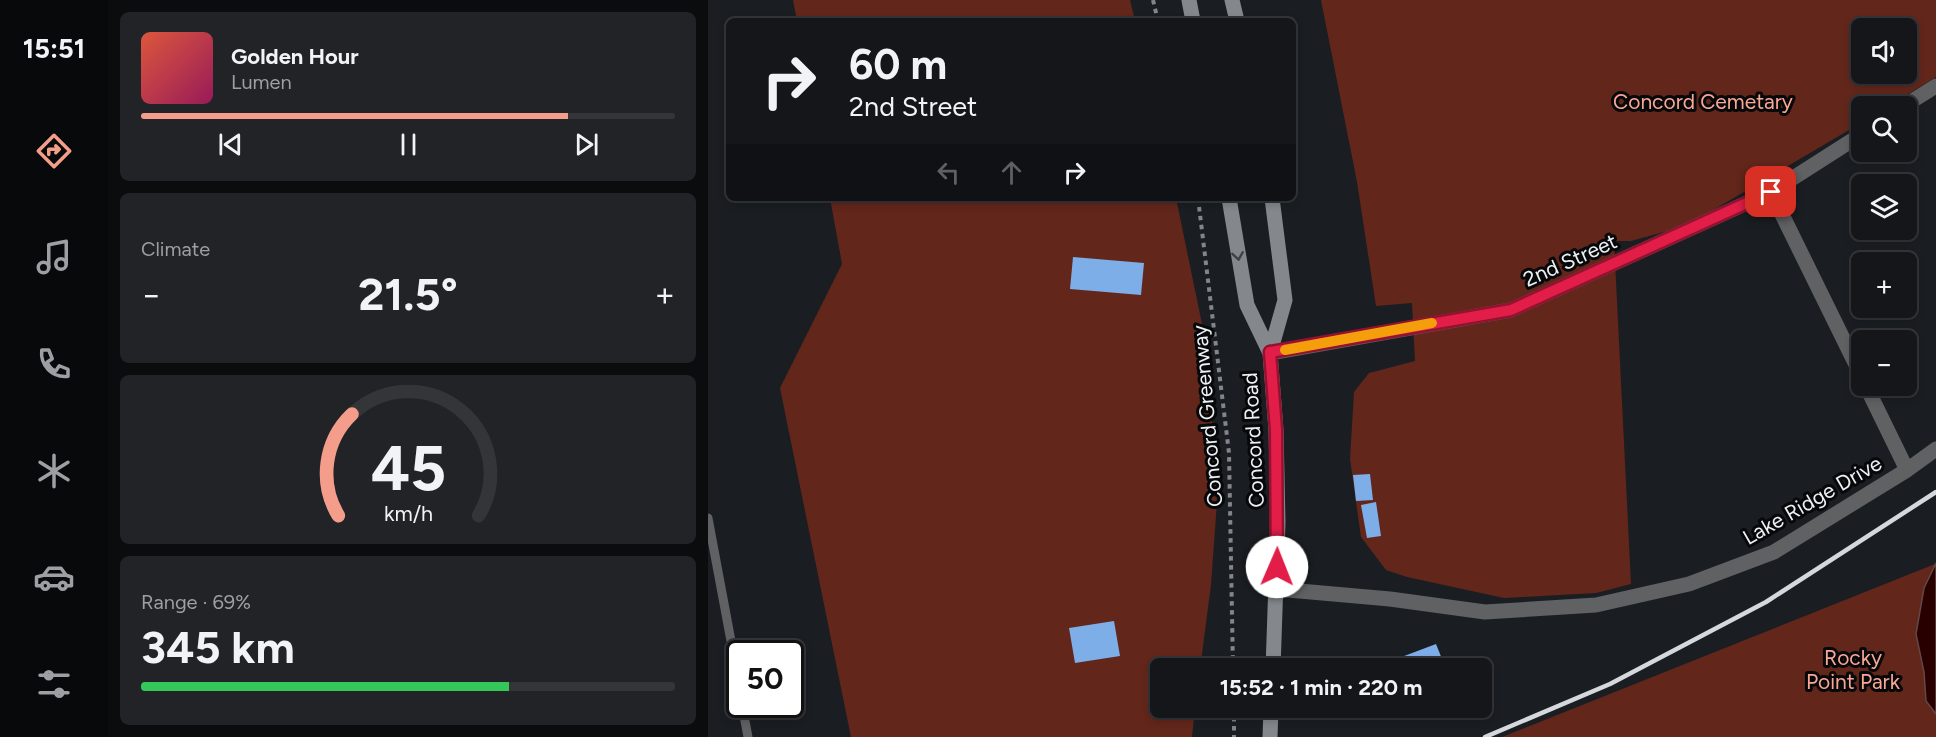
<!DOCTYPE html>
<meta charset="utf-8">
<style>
:root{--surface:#14161a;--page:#212327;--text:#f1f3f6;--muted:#9d9fa2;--line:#333539;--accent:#f49d8b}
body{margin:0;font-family:Figtree,sans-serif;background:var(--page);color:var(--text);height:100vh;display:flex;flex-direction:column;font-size:22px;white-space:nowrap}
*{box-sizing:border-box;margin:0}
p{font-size:20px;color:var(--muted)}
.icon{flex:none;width:33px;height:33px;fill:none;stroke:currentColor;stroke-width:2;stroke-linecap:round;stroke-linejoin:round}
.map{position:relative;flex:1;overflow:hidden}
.details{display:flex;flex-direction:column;gap:12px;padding:12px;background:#0b0c0e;width:600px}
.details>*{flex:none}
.hud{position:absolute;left:18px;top:18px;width:570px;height:183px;border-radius:9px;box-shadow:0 3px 9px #0003,0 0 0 2px var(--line);background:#14161a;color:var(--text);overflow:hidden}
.fabs{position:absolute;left:1143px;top:18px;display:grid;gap:12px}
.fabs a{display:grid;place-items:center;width:66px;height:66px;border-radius:9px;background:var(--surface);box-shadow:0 3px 9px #0003,0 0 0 2px var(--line);font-size:30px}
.speed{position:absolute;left:18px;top:640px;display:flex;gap:12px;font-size:30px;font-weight:700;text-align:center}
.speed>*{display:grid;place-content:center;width:78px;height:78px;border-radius:50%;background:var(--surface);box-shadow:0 3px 9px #0003,0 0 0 2px var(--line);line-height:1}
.speed .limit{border:3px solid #111;border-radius:9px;background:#fff;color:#111}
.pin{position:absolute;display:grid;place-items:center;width:51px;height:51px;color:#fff;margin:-26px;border-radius:12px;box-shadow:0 3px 9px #0006}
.me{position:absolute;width:66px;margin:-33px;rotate:1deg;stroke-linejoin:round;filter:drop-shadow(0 0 4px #0008)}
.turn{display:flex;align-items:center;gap:21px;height:126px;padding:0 24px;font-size:27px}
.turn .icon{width:78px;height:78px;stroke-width:2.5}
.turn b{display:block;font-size:42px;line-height:51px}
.lanes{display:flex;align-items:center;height:57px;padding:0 24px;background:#0003;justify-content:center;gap:30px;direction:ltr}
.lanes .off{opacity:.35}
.big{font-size:45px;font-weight:700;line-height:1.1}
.details .tile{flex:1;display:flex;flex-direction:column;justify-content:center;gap:9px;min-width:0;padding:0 21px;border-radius:9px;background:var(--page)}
.details .dial{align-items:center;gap:0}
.dial svg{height:156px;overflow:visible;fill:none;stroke:var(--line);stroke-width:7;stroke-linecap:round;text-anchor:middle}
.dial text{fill:var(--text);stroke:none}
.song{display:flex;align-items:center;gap:18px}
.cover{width:72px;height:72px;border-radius:9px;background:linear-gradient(135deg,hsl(10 70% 55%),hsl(330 70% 35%))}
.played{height:6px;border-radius:3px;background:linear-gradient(90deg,var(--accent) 80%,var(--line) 80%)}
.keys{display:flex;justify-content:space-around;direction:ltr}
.heat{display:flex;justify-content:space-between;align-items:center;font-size:33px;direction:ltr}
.charge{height:9px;border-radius:4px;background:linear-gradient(90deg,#34c759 69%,var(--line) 0)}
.trip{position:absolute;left:442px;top:658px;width:342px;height:60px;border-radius:9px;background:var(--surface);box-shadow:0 3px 9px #0003,0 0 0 2px var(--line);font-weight:700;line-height:60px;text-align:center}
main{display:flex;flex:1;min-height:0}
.dock{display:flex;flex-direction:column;width:108px;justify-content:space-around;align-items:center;background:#08090a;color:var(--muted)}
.dock .icon{width:42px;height:42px}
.dock .current{color:var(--accent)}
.dock b{font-size:27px;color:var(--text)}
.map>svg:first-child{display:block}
</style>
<main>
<nav class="dock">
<b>15:51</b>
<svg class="icon current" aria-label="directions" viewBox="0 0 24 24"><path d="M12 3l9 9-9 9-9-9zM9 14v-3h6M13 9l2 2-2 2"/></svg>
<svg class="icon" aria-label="music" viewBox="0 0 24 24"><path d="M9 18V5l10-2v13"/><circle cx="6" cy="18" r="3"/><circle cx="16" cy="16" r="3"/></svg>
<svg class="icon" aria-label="phone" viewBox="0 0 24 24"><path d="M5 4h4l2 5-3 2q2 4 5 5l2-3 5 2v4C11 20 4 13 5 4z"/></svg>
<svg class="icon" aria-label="climate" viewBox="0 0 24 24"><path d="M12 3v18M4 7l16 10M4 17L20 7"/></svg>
<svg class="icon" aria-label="car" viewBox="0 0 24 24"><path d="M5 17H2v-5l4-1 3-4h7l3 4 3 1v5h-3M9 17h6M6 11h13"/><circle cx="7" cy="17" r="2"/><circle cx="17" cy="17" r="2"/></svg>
<svg class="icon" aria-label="filters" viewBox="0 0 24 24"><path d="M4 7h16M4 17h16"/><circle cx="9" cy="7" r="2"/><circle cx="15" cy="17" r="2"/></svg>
</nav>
<section class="details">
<div class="tile">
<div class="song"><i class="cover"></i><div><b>Golden Hour</b><p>Lumen</p></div></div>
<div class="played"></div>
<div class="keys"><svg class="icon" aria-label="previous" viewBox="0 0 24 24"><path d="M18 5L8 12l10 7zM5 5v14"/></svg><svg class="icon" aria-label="pause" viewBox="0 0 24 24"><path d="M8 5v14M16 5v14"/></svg><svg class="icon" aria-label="next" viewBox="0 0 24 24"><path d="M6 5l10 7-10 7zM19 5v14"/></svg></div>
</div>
<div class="tile"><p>Climate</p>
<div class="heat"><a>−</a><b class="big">21.5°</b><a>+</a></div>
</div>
<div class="tile dial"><svg viewBox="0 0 100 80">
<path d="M14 69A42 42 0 1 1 86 69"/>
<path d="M14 69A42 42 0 0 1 21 17" stroke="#f49d8b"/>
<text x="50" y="56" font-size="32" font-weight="700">45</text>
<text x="50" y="72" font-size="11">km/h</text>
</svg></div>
<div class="tile"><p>Range · 69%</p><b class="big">345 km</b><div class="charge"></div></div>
</section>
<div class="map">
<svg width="1228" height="737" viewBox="0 0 1228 737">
<rect width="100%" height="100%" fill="#1a1e22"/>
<path fill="#62261b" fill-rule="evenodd" d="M 85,0 L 422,0 L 427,21 L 89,21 Z
M 613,0 L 1228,0 L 1228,77 L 1180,106 L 1154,106 L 1153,123 L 978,226 L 923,241 L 906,241 L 923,584 L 888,593 L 796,598 L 699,577 L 678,570 L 653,537 L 642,459 L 646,392 L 661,373 L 707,361 L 704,303 L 668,306 L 649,182 ZM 1154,28 L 1198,28 L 1198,74 L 1154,74 Z
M 122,198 L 468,198 L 500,353 L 509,502 L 503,585 L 492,669 L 453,669 L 453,708 L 487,708 L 484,737 L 143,737 L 72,388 L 134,264 Z
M 1227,564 L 1216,588 L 1213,607 L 1218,701 L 1228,714 L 1228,737 L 794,737 Z"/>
<path fill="#280000" stroke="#634849" stroke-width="1.5" d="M 1228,563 L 1228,714 L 1218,701 L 1216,672 L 1208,634 L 1216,588 Z"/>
<path fill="#7eaee8" d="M 365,257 L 436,263 L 433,295 L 362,289 Z
M 662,474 L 665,500 L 648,501 L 645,475 Z
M 668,502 L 673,536 L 659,538 L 653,505 Z
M 406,621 L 412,656 L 367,663 L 361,628 Z
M 728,644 L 738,669 L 668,669 L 667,667 Z"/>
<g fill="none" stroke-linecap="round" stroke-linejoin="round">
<path stroke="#828589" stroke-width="4" stroke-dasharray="4.5 4.5" stroke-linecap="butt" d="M 445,0 L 450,21
M 490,198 L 521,453 L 525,669
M 526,708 L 526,737"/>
<path stroke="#5f6163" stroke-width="9" d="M 0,518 L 32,689
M 34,705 L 40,737"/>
<path stroke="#5f6163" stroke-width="15" d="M 1196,106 L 1228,86
M 1063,192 L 1154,377
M 562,353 L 803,310 L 1063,192 L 1154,134
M 1158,386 L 1199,470
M 569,589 L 682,599 L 777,612 L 888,605 L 981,584 L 1066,552 L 1199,470 L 1228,449"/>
<path stroke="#84888c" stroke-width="15" d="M 481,0 L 485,21
M 524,0 L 529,21
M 521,198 L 539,305 L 562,353
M 564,198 L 577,300 L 562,353 L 568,430 L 570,522 L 565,669
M 562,737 L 563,708"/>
<path stroke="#d6d9dc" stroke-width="4.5" d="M 777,737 L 902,684 L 1058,602 L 1228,492"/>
</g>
<defs><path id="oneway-chevron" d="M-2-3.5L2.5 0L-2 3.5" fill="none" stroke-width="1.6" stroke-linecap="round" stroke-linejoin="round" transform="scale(1.5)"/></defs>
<use stroke="#3f4244" href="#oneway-chevron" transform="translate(530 256) rotate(81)"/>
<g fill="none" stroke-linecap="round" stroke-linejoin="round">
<g stroke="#92132f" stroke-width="15">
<path id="route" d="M 569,567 L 568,430 L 562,352 L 803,310 L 1063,192"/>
</g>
<use href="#route" stroke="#e11d48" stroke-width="10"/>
<path stroke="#f59e0b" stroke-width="10" d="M 577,350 L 724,323"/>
</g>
<g text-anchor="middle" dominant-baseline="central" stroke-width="6" stroke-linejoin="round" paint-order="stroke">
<g font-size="21" fill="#faa795" stroke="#06080a">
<text x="995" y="101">Concord Cemetary</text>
<text x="1145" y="657">Rocky<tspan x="1145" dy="24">Point Park</tspan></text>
</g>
<g font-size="21" fill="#eef1f4" stroke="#06080a">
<text transform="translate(862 260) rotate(-24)">2nd Street</text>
<text transform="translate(499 416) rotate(-95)">Concord Greenway</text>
<text transform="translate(545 440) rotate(-93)">Concord Road</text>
<text transform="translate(1104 500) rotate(-30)">Lake Ridge Drive</text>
</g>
</g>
</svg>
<div class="fabs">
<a><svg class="icon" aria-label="sound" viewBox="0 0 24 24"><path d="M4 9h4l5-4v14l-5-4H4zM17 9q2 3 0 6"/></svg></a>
<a><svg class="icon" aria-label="search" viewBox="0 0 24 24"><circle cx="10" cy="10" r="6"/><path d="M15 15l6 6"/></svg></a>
<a><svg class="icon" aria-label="layers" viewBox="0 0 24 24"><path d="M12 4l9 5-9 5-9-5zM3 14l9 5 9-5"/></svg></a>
<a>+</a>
<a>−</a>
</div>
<div class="speed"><div class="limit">50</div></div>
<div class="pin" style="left:1063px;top:192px;background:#d93025"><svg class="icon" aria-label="arrive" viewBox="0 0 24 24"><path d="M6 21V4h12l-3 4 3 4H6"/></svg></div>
<svg class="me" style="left:569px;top:567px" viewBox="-20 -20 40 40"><circle r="19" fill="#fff"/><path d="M0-13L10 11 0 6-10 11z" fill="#e11d48"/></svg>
<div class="trip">15:52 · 1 min · 220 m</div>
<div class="hud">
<div class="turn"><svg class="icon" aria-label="right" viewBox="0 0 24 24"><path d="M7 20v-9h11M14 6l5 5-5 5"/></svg><div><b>60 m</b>2nd Street</div></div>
<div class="lanes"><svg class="icon off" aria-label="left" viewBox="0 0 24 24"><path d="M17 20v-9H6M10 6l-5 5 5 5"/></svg><svg class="icon off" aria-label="ahead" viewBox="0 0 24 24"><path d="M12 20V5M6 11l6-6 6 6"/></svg><svg class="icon" aria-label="right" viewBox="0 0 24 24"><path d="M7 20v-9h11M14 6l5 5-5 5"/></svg></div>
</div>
</div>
</main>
